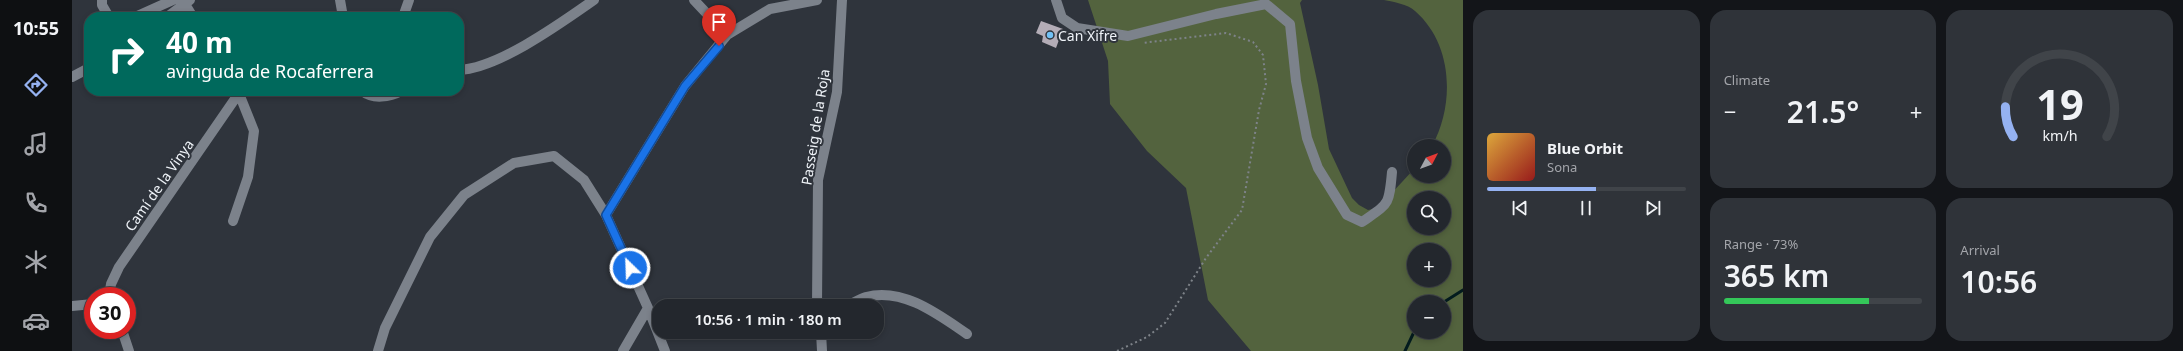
<!DOCTYPE html>
<meta charset="utf-8">
<style>
:root{--surface:#23272d;--page:#2f3339;--text:#f1f3f6;--muted:#a3a5aa;--line:#404449;--accent:#95b2f1}
body{margin:0;font-family:"Noto Sans",sans-serif;background:var(--page);color:var(--text);height:100vh;display:flex;flex-direction:column;font-size:15px;white-space:nowrap}
*{box-sizing:border-box;margin:0}
p{font-size:13px;color:var(--muted)}
.icon{flex:none;width:22px;height:22px;fill:none;stroke:currentColor;stroke-width:2;stroke-linecap:round;stroke-linejoin:round}
.map{position:relative;flex:1;overflow:hidden}
.details{display:flex;flex-direction:column;gap:10px;padding:10px;background:#131519;width:720px}
.details>*{flex:none}
.guide{position:absolute;left:12px;top:12px;width:380px;height:84px;border-radius:16px;box-shadow:0 2px 6px #0003,0 0 0 1px var(--line);background:#00695c;color:#fff;overflow:hidden}
.needle{width:26px;rotate:49deg}
.fabs{position:absolute;left:1335px;top:139px;display:grid;gap:8px}
.fabs a{display:grid;place-items:center;width:44px;height:44px;border-radius:50%;background:var(--surface);box-shadow:0 2px 6px #0003,0 0 0 1px var(--line);font-size:20px}
.speed{position:absolute;left:12px;top:287px;display:flex;gap:8px;font-size:20px;font-weight:700;text-align:center}
.speed>*{display:grid;place-content:center;width:52px;height:52px;border-radius:50%;background:var(--surface);box-shadow:0 2px 6px #0003,0 0 0 1px var(--line);line-height:1}
.speed .limit{border:6px solid #d22;background:#fff;color:#111}
.pin{position:absolute;display:grid;place-items:center;width:34px;height:34px;color:#fff;margin:-41px -17px;border-radius:50% 50% 50% 0;rotate:-45deg;box-shadow:0 0 4px #0007}
.pin .icon{rotate:45deg}
.me{position:absolute;width:44px;margin:-22px;rotate:336deg;stroke-linejoin:round;filter:drop-shadow(0 0 3px #0008)}
.turn{display:flex;align-items:center;gap:14px;height:84px;padding:0 16px;font-size:18px}
.turn .icon{width:52px;height:52px;stroke-width:2.5}
.turn b{display:block;font-size:28px;line-height:34px}
.big{font-size:30px;font-weight:600;line-height:1.1}
.details .card{flex:1;display:flex;flex-direction:column;justify-content:center;gap:6px;min-width:0;padding:0 14px;border-radius:16px;background:var(--page)}
.details .dial{align-items:center;gap:0}
.dial svg{height:104px;overflow:visible;fill:none;stroke:var(--line);stroke-width:7;stroke-linecap:round;text-anchor:middle}
.dial text{fill:var(--text);stroke:none}
.song{display:flex;align-items:center;gap:12px}
.cover{width:48px;height:48px;border-radius:6px;background:linear-gradient(135deg,hsl(40 70% 55%),hsl(0 70% 35%))}
.played{height:4px;border-radius:2px;background:linear-gradient(90deg,var(--accent) 55%,var(--line) 55%)}
.keys{display:flex;justify-content:space-around;direction:ltr}
.heat{display:flex;justify-content:space-between;align-items:center;font-size:22px;direction:ltr}
.charge{height:6px;border-radius:3px;background:linear-gradient(90deg,#34c759 73%,var(--line) 0)}
.details .tiles{flex:1;display:grid;gap:10px;grid-template-columns:repeat(3,1fr)}
.card:first-child{grid-row:span 2}
.trip{position:absolute;left:580px;top:299px;width:232px;height:40px;border-radius:16px;background:var(--surface);box-shadow:0 2px 6px #0003,0 0 0 1px var(--line);font-weight:600;line-height:40px;text-align:center}
main{display:flex;flex:1;min-height:0}
.menu{display:flex;flex-direction:column;width:72px;justify-content:space-around;align-items:center;background:#0e1012;color:var(--muted)}
.menu .icon{width:28px;height:28px}
.menu .on{color:var(--accent)}
.menu b{font-size:18px;color:var(--text)}
.map>svg:first-child{display:block}
</style>
<main>
<nav class="menu">
<b>10:55</b>
<svg class="icon on" aria-label="directions" viewBox="0 0 24 24"><path d="M12 3l9 9-9 9-9-9zM9 14v-3h6M13 9l2 2-2 2"/></svg>
<svg class="icon" aria-label="music" viewBox="0 0 24 24"><path d="M9 18V5l10-2v13"/><circle cx="6" cy="18" r="3"/><circle cx="16" cy="16" r="3"/></svg>
<svg class="icon" aria-label="phone" viewBox="0 0 24 24"><path d="M5 4h4l2 5-3 2q2 4 5 5l2-3 5 2v4C11 20 4 13 5 4z"/></svg>
<svg class="icon" aria-label="climate" viewBox="0 0 24 24"><path d="M12 3v18M4 7l16 10M4 17L20 7"/></svg>
<svg class="icon" aria-label="car" viewBox="0 0 24 24"><path d="M5 17H2v-5l4-1 3-4h7l3 4 3 1v5h-3M9 17h6M6 11h13"/><circle cx="7" cy="17" r="2"/><circle cx="17" cy="17" r="2"/></svg>
</nav>
<div class="map">
<svg width="1391" height="351" viewBox="0 0 1391 351">
<rect width="100%" height="100%" fill="#2f343c"/>
<path fill="#53633e" fill-rule="evenodd" d="M 1016,0 L 1230,0 L 1228,3 L 1246,85 L 1257,149 L 1280,198 L 1287,205 L 1296,210 L 1306,208 L 1342,169 L 1342,176 L 1372,176 L 1372,146 L 1360,146 C 1383,104 1381,44 1343,11 C 1335,4 1322,2 1312,0 L 1391,0 L 1391,351 L 1179,351 L 1136,300 L 1114,188 L 1075,151 L 1038,104 L 1036,61 ZM 1342,198 L 1372,198 L 1372,228 L 1342,228 ZM 1342,250 L 1372,250 L 1372,280 L 1342,280 ZM 1342,302 L 1372,302 L 1372,332 L 1342,332 Z"/>
<g fill="none" stroke-linecap="round" stroke-linejoin="round">
<path stroke="#031b1e" stroke-width="3" d="M 1372,302 L 1391,290
M 1333,351 L 1342,332"/>
</g>
<path fill="#b4adb7" d="M 969,21 L 991,29 L 984,48 L 970,42 L 971,36 L 964,33 Z"/>
<g fill="none" stroke-linecap="round" stroke-linejoin="round">
<path stroke="#7e8389" stroke-width="2" stroke-dasharray="2 3" stroke-linecap="butt" d="M 1045,351 L 1075,337 L 1093,323 L 1134,258 L 1170,210 L 1187,110 L 1194,84 L 1191,55 L 1181,42 L 1154,33 L 1070,43"/>
<path stroke="#7c828b" stroke-width="10" d="M 30,0 L 30,5 L 37,17
M 268,0 L 271,17
M 622,0 L 655,35
M 984,0 L 990,18 L 1005,28 L 1056,36 L 1144,14 L 1194,4 L 1218,24 L 1224,81 L 1235,138 L 1246,168 L 1275,215 L 1290,222 C 1317,203 1317,206 1320,172
M 108,1 L 113,4 L 121,17
M 63,17 L 101,0
M 95,17 L 118,0
M 331,17 L 337,0
M 387,70 C 427,68 489,23 522,0
M 0,77 L 17,68
M 290,91 C 301,100 318,97 329,91
M 161,221 L 176,177 L 182,131 L 166,91
M 37,296 L 39,284 L 47,267 L 167,93
M 0,306 L 21,304
M 745,306 L 746,180 L 765,92 L 770,0
M 775,306 C 781,303 788,299 794,297 C 831,287 867,315 895,334
M 576,308 L 593,351
M 50,330 L 57,351
M 749,332 L 750,351
M 306,351 L 313,328 L 358,237 L 392,195 L 442,163 L 482,156 L 512,180 L 534,215
M 551,351 L 576,308 L 534,215 L 613,86 L 655,35 L 698,9 L 745,0"/>
</g>
<g fill="none" stroke-linecap="round" stroke-linejoin="round">
<g stroke="#114b97" stroke-width="10">
<path id="route" d="M 558,268 L 534,215 L 613,86 L 647,46"/>
</g>
<use href="#route" stroke="#1a73e8" stroke-width="7"/>
</g>
<circle fill="#72c1f5" stroke="#2f343c" stroke-width="1.5" cx="978" cy="35" r="4"/>
<g text-anchor="middle" dominant-baseline="central" stroke-width="4" stroke-linejoin="round" paint-order="stroke">
<g font-size="14" fill="#eff3f8" stroke="#2f343c" text-anchor="start">
<text x="986" y="35">Can Xifre</text>
</g>
<g font-size="14" fill="#eff3f8" stroke="#2f343c">
<text transform="translate(743 127) rotate(-81)">Passeig de la Roja</text>
<text transform="translate(87 185) rotate(-55)">Camí de la Vinya</text>
</g>
</g>
</svg>
<div class="fabs">
<a><svg class="needle" viewBox="-14 -14 28 28"><path d="M0-13l5 13h-10z" fill="#e53935"/><path d="M0 13l5-13h-10z" fill="#a3a5aa"/></svg></a>
<a><svg class="icon" aria-label="search" viewBox="0 0 24 24"><circle cx="10" cy="10" r="6"/><path d="M15 15l6 6"/></svg></a>
<a>+</a>
<a>−</a>
</div>
<div class="speed"><div class="limit">30</div></div>
<div class="pin" style="left:647px;top:46px;background:#d93025"><svg class="icon" aria-label="arrive" viewBox="0 0 24 24"><path d="M6 21V4h12l-3 4 3 4H6"/></svg></div>
<svg class="me" style="left:558px;top:268px" viewBox="-20 -20 40 40"><circle r="17" fill="#1a73e8" stroke="#fff" stroke-width="3"/><path d="M0-11L8 9 0 5-8 9z" fill="#fff"/></svg>
<div class="trip">10:56 · 1 min · 180 m</div>
<div class="guide">
<div class="turn"><svg class="icon" aria-label="right" viewBox="0 0 24 24"><path d="M7 20v-9h11M14 6l5 5-5 5"/></svg><div><b>40 m</b>avinguda de Rocaferrera</div></div>
</div>
</div>
<section class="details">
<div class="tiles">
<div class="card">
<div class="song"><i class="cover"></i><div><b>Blue Orbit</b><p>Sona</p></div></div>
<div class="played"></div>
<div class="keys"><svg class="icon" aria-label="previous" viewBox="0 0 24 24"><path d="M18 5L8 12l10 7zM5 5v14"/></svg><svg class="icon" aria-label="pause" viewBox="0 0 24 24"><path d="M8 5v14M16 5v14"/></svg><svg class="icon" aria-label="next" viewBox="0 0 24 24"><path d="M6 5l10 7-10 7zM19 5v14"/></svg></div>
</div>
<div class="card"><p>Climate</p>
<div class="heat"><a>−</a><b class="big">21.5°</b><a>+</a></div>
</div>
<div class="card dial"><svg viewBox="0 0 100 80">
<path d="M14 69A42 42 0 1 1 86 69"/>
<path d="M14 69A42 42 0 0 1 8 46" stroke="#95b2f1"/>
<text x="50" y="56" font-size="32" font-weight="700">19</text>
<text x="50" y="72" font-size="11">km/h</text>
</svg></div>
<div class="card"><p>Range · 73%</p><b class="big">365 km</b><div class="charge"></div></div>
<div class="card"><p>Arrival</p><b class="big">10:56</b></div>
</div>
</section>
</main>
